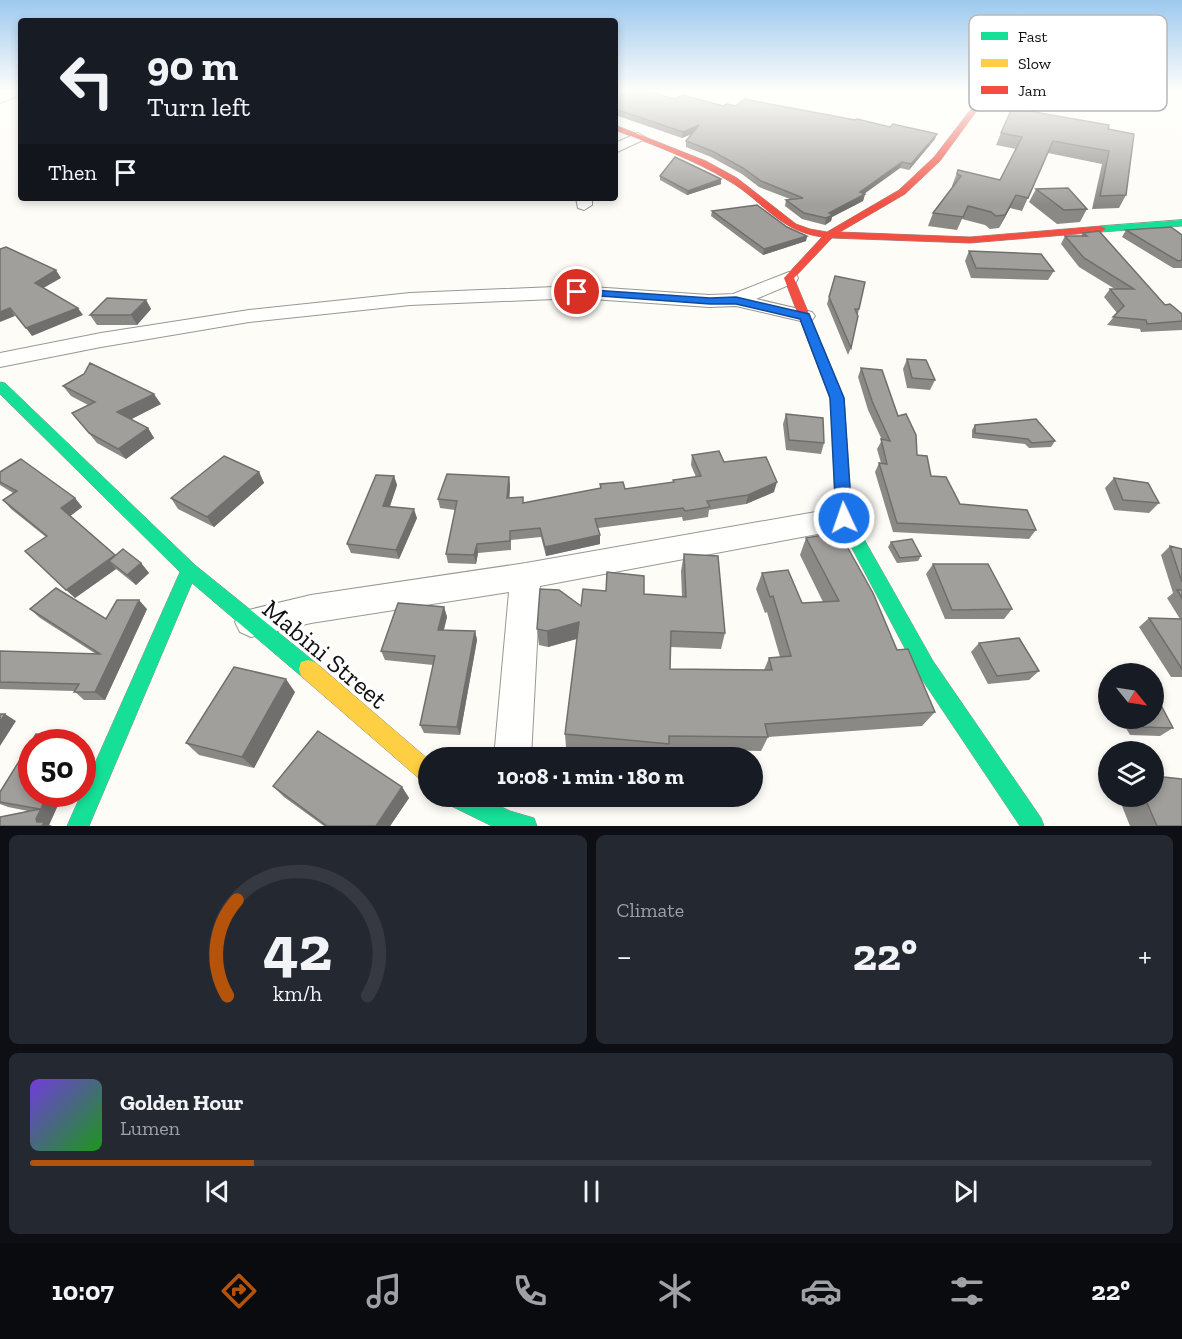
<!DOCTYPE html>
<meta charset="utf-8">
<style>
:root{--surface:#171b24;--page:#242831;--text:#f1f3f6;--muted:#9ea1a6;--line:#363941;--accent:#b45309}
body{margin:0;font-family:"Zilla Slab",serif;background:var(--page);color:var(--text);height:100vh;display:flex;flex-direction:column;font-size:22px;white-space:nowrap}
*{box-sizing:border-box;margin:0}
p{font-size:20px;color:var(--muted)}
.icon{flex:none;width:33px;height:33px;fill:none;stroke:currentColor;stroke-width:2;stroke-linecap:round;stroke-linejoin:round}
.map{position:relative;height:826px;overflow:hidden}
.drawer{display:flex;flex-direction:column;gap:9px;padding:9px;background:#0d0f14;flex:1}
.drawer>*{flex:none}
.banner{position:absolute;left:18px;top:18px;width:600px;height:183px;border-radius:6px;box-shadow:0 3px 9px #0003;background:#171b24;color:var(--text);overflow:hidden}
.needle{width:39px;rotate:120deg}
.fabs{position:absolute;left:1098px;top:663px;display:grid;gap:12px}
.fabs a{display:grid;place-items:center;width:66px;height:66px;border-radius:50%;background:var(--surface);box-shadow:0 3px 9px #0003;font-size:30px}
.speed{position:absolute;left:18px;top:729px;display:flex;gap:12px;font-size:30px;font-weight:700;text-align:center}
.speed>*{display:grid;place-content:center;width:78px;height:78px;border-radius:50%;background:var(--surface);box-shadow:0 3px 9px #0003;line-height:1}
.speed .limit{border:9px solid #d22;background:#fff;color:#111}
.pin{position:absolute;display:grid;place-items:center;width:51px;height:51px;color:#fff;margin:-26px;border:3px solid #fff;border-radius:50%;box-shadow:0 2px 6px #0007}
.me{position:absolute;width:66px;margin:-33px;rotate:357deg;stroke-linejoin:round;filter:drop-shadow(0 0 4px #0008)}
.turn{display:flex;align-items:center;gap:21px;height:126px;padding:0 30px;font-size:27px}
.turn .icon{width:78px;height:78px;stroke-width:2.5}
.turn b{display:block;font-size:42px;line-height:51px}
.then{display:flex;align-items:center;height:57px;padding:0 30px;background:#0003;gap:12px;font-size:22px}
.big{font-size:45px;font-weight:700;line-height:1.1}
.drawer .tile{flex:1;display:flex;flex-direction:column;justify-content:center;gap:9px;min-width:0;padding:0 21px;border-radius:9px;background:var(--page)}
.drawer .dial{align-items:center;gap:0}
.dial svg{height:156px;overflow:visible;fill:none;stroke:var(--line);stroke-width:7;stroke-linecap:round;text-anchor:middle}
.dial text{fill:var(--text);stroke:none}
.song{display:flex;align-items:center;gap:18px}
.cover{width:72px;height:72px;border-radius:9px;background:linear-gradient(135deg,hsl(260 70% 55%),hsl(120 70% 35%))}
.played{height:6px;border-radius:3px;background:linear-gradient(90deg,var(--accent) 20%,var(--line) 20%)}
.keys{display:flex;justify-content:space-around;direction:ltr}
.heat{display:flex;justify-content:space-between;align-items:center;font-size:33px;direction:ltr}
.drawer .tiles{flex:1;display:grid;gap:9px;grid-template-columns:1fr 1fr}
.tile:last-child{grid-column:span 2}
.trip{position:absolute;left:418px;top:747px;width:345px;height:60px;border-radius:30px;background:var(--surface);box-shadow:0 3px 9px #0003;font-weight:700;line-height:60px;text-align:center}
.tab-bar{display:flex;height:96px;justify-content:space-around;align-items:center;background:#090b0e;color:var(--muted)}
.tab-bar .icon{width:42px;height:42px}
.tab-bar .selected{color:var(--accent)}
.tab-bar b{font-size:27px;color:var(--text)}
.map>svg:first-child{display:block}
</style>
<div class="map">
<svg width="1182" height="826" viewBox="0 0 1182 826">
<rect width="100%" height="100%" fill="#fdfcf7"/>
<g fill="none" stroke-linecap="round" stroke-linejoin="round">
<g stroke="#979795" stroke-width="2">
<path id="street" d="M 11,90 L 21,90 L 21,94 L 0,103 L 0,95 Z
M 638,133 L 645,137 L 643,140 L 615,153 L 615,143 Z
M 576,198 L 592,198 L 592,205 L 584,210 L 578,208 Z
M 789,272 L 796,274 L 798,278 L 796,282 L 756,299 L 812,312 L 815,316 L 812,320 L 805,322 L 736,306 L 709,307 L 577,298 L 410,305 L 249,322 L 101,347 L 0,367 L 0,353 L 101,333 L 249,310 L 410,293 L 577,286 L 709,295 L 733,294 Z
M 844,507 L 854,510 L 858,518 L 854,526 L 844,529 L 540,586 L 531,758 L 494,758 L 509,592 L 311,623 L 251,637 L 240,632 L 235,622 L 240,612 L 311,595 L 526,563 Z"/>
</g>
<g stroke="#8e8d8b" stroke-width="1">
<path id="fast" d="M 1182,220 L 1182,226 L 1101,232 L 1096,229 L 1101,226 Z
M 0,382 L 5,383 L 195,565 L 315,662 L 317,669 L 315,676 L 308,678 L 301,676 L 192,583 L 89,826 L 67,826 L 180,572 L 0,394 Z
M 839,424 L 846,429 L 852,518 L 933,661 L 1041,818 L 1044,826 L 1020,826 L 919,675 L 836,518 L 832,429 Z
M 444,796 L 479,796 L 510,811 L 534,818 L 537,826 L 492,826 L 447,804 Z"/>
</g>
<g stroke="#8e8d8b" stroke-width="1">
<path id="slow" d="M 308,660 L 315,662 L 429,760 L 429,785 L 422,781 L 301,676 L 299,669 L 301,662 Z"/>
</g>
<g stroke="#8e8d8b" stroke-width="1">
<path id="jam" d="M 986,90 L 992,90 L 940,161 L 905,194 L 840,232 L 970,237 L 1101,226 L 1106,229 L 1101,232 L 970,243 L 832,238 L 794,278 L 844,398 L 846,429 L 844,432 L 834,432 L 830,398 L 784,278 L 822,237 C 779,231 763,201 729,181 C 693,159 653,145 615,130 L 615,125 L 706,161 L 737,178 L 796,224 L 810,229 L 827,232 L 899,190 L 934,157 Z"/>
</g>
<use href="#street" fill="#fffffe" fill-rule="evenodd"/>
<use href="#fast" fill="#16e098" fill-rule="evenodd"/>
<use href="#slow" fill="#ffcf43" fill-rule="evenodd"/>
<use href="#jam" fill="#f24e42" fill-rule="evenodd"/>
</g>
<path fill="#8a8986" d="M 615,90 L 723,106 L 736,106 L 935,139 L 909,170 L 900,168 L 864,194 L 865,194 L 863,201 L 832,217 L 831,221 L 825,225 L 802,219 L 785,206 L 786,200 L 790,199 L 759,187 L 742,174 L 711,157 L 686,147 L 686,141 L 693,133 L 682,138 L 615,115 Z
M 1108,129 L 1126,195 L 1119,208 L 1092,209 L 1102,164 L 1048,153 L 1022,211 L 1010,208 L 999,228 L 990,229 L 985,225 L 962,219 L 957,230 L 928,226 L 933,213 L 953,187 L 952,186 L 958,170 L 1000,180 L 1016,149 L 996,145 L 1001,133 Z
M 660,176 L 721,184 L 687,195 L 660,180 Z
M 1036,189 L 1087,209 L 1080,222 L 1057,224 L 1029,202 Z
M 712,211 L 787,227 L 807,236 L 806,241 L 763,255 L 711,216 Z
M 1126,230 L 1182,235 L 1182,268 L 1173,268 L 1122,237 Z
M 1083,233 L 1165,305 L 1182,314 L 1182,330 L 1141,332 L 1140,329 L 1107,325 L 1117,313 L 1104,297 L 1110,289 L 1115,289 L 1079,267 L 1061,244 L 1065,236 L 1081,236 Z
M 969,251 L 1054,271 L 1048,280 L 971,278 L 965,261 Z
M 835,276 L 859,309 L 851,348 L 848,355 L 827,304 Z
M 146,300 L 151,309 L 137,325 L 97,325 L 90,315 Z
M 907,359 L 935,380 L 930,390 L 907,388 L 903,369 Z
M 861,368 L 898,416 L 917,455 L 931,476 L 960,504 L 1036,530 L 1029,539 L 893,532 L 875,472 L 879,463 L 881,463 L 877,449 L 882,440 L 868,410 L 858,377 Z
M 63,386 L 161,404 L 131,419 L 148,428 L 154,438 L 126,459 L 97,443 L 72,413 L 88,405 L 71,396 Z
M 786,414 L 824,443 L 821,454 L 786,450 L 783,424 Z
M 975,425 L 1055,441 L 1051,447 L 1029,448 L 1025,444 L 972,438 L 972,430 Z
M 692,455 L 724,462 L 774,492 L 746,504 L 709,510 L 708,517 L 683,521 L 682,517 L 598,528 L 600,544 L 546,556 L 541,537 L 511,540 L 511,550 L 478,553 L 476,564 L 448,563 L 446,554 L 455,510 L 440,508 L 438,499 L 509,477 L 510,486 L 509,498 L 524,503 L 600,488 L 600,484 L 625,489 L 673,483 L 673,480 L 696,477 L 691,465 Z
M 0,471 L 75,498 L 82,507 L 70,516 L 115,556 L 141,563 L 149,573 L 136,585 L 116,569 L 75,598 L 46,537 L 11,509 L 3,500 L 13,493 L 0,485 Z
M 259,472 L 264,483 L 214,527 L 178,509 L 171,498 Z
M 394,476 L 397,485 L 390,506 L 417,518 L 399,559 L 351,553 L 347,544 Z
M 1114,478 L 1159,503 L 1149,513 L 1114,510 L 1105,488 Z
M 806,538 L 897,650 L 935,712 L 922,726 L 768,737 L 761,751 L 668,749 L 666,758 L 566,747 L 565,734 L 577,639 L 548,647 L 539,645 L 537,629 L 581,606 L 644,594 L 682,597 L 681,571 L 684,554 L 725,633 L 721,649 L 671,647 L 670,669 L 764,670 L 769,658 L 780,657 L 767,612 L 765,613 L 756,589 L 762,573 L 802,603 L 823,602 L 800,555 Z
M 891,542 L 921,556 L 918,561 L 897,563 L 888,547 Z
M 1170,546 L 1182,549 L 1182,677 L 1171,677 L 1139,627 L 1149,618 L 1180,619 L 1167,598 L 1173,593 L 1161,555 Z
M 933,564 L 1012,609 L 1004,619 L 945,619 L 926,574 Z
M 444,607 L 447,617 L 444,630 L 475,631 L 477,640 L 460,735 L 424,733 L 420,725 L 433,665 L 385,660 L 381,651 Z
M 30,609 L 106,619 L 147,609 L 105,700 L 84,700 L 74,691 L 0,689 L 0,651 L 96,654 L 40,618 Z
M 979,643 L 1039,671 L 1029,680 L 988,684 L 971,652 Z
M 295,692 L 254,768 L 199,755 L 186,743 Z
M 1120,718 L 1154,718 L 1173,728 L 1160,736 L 1130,735 Z
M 36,734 L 74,736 L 85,743 L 82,749 L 82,742 L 32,742 L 32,794 L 63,794 L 49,825 L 52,826 L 0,826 L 0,817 L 28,811 L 8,807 L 0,804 L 0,792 Z
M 273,786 L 402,787 L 409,798 L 390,826 L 324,826 L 284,797 Z
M 1118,796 L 1154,796 L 1182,826 L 1130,826 Z"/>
<path fill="#716f6d" d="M 699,125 L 699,131 L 682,138 L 683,132 Z
M 937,134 L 935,139 L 909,170 L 911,164 Z
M 902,162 L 900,168 L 858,198 L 860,192 Z
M 721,179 L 721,184 L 687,195 L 688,191 Z
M 865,194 L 863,201 L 832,217 L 831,221 L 825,225 L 826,218 L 829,213 Z
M 1016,195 L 1010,208 L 999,228 L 1005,215 Z
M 807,236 L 806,241 L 763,255 L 764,249 Z
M 56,270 L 61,278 L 40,290 L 35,283 Z
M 146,300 L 151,309 L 137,325 L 131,315 Z
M 10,308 L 15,316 L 0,322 L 0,312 Z
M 78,308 L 83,315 L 32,336 L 26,328 Z
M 154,394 L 161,404 L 124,423 L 117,412 Z
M 148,428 L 154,438 L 126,459 L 118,449 Z
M 259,472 L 264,483 L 214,527 L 207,517 Z
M 394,476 L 397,485 L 387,515 L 383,506 Z
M 509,477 L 510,486 L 509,507 L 507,498 Z
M 777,482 L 774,492 L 746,504 L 748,495 Z
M 75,498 L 82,507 L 69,517 L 61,508 Z
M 414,509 L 417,518 L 399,559 L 396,550 Z
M 600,535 L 600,544 L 546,556 L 545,547 Z
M 477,544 L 478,553 L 476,564 L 474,555 Z
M 115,555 L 109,561 L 116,569 L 75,598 L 66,590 Z
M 141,563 L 149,573 L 136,585 L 127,575 Z
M 139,600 L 147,609 L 105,700 L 95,692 Z
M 444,607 L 447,617 L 441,639 L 438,630 Z
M 579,622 L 579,638 L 548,647 L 547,631 Z
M 475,631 L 477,640 L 460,735 L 457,727 Z
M 286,679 L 295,692 L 254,768 L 242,757 Z
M 5,714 L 16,721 L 0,746 L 0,722 Z
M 74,736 L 85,743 L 82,749 L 82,742 L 71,742 Z
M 402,787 L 409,798 L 390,826 L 376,826 Z
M 48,794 L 63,794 L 49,825 L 52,826 L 42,826 L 37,822 L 36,819 Z"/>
<path fill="#a19f9c" stroke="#716f6d" stroke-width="1.5" d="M 615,90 L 644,90 L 675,99 L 683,95 L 723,106 L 727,104 L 736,106 L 744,99 L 855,120 L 857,119 L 890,127 L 893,124 L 937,134 L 911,164 L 902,162 L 860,192 L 865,194 L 829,213 L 833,215 L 826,218 L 804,213 L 786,200 L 803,198 L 761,181 L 743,168 L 712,151 L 686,141 L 699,125 L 683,132 L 615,109 Z
M 1012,108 L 1109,125 L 1108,129 L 1134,134 L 1126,195 L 1100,196 L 1109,151 L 1053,141 L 1028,198 L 1016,195 L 1005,215 L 996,216 L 991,212 L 968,206 L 963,217 L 933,213 L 961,176 L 957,174 L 958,170 L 1000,180 L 1022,137 L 1001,133 Z
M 675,157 L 721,179 L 688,191 L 660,176 Z
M 1068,188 L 1087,209 L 1064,210 L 1036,189 Z
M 757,205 L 787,227 L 807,236 L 764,249 L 712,211 Z
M 1171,227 L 1182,235 L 1182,260 L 1178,261 L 1126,230 Z
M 1099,231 L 1165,305 L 1170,304 L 1182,314 L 1182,321 L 1147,324 L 1146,320 L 1113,317 L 1124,306 L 1110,289 L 1134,289 L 1084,258 L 1065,236 L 1087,236 L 1083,233 Z
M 6,247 L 56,270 L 35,283 L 78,308 L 26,328 L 10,308 L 0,312 L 0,249 Z
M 969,251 L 1041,254 L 1054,271 L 976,268 Z
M 835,276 L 865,282 L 859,309 L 855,309 L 858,316 L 851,348 L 829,297 Z
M 107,298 L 146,300 L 131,315 L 90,315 Z
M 907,359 L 926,360 L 935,380 L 912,378 Z
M 90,363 L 154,394 L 117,412 L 148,428 L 118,449 L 89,433 L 72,413 L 95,402 L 63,386 L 84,374 Z
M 861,368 L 882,370 L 898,416 L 906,414 L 916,435 L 917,455 L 927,456 L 931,476 L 946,477 L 960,504 L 1027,510 L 1036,530 L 897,523 L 879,463 L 887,464 L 881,439 L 890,441 L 872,401 Z
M 786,414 L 823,418 L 824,443 L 789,440 Z
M 1036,419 L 1055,441 L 1032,443 L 1028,439 L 975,433 L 975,425 Z
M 719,451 L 724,462 L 766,457 L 777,482 L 748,495 L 707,501 L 710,507 L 685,511 L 683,508 L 595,519 L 600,535 L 545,547 L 540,528 L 510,531 L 510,541 L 477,544 L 474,555 L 446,554 L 457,501 L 438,499 L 447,474 L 509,477 L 507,498 L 523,497 L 523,503 L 601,488 L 600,484 L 623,482 L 625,489 L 674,482 L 673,480 L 701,476 L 692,455 Z
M 224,456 L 259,472 L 207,517 L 171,498 Z
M 21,459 L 75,498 L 61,508 L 115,555 L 66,590 L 25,551 L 47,536 L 3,500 L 17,491 L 0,482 L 0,472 Z
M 376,475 L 394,476 L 383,506 L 414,509 L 396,550 L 347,544 Z
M 1114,478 L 1148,483 L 1159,503 L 1123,500 Z
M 839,532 L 873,593 L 897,650 L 908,649 L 935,712 L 765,724 L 768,737 L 669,736 L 669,744 L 565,734 L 579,622 L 547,631 L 537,629 L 540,589 L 559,590 L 581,606 L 583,589 L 606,591 L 607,572 L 644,576 L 644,594 L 686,597 L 684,554 L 718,556 L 725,633 L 671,631 L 670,669 L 772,670 L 769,658 L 791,656 L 773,596 L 770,597 L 762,573 L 788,570 L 802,603 L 839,601 L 806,538 Z
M 912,539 L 921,556 L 900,558 L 891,542 Z
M 1170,546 L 1182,549 L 1182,582 Z
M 123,549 L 141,563 L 127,575 L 109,561 Z
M 933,564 L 988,564 L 1012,609 L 952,610 Z
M 56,588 L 106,619 L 117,600 L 139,600 L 95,692 L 74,692 L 79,684 L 0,682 L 0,651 L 100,654 L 30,609 Z
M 1177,590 L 1182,590 L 1182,598 Z
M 398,603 L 444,607 L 438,630 L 475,631 L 457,727 L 420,725 L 435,656 L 381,651 Z
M 1149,618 L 1182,619 L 1182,669 Z
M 1019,638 L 1039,671 L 997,676 L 979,643 Z
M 234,667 L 286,679 L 242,757 L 186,743 Z
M 1154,692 L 1173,728 L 1143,727 L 1137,718 L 1154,718 Z
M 0,714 L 5,714 L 0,722 Z
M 318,731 L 402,787 L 376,826 L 327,826 L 273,786 Z
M 36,734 L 74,736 L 71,742 L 32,742 L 32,794 L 48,794 L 36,819 L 37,822 L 44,822 L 42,826 L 0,826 L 0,817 L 40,809 L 0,802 L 0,792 Z
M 1154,776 L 1182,779 L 1182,826 L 1157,826 L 1144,796 L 1154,796 Z"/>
<linearGradient id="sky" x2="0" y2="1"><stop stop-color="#9dc9ee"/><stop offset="0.44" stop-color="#fefefb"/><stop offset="1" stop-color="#fefefb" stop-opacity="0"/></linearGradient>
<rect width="1182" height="206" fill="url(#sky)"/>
<path fill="#1a73e8" stroke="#114b97" stroke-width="1.5" d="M 577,289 L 710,298 L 736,297 L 809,314 L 844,398 L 852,518 L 849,522 L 844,524 L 838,522 L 836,518 L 830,398 L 800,319 L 736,304 L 710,304 L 573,294 L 572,292 Z"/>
<g text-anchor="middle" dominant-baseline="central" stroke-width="6" stroke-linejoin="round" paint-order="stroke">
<g font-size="26" fill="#111" stroke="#fff">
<text transform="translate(325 654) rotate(40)">Mabini Street</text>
</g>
</g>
<rect x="969" y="15" width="198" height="96" rx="9" fill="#fff" stroke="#b8b8b8" stroke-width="1.5"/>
<rect x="981" y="32" width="27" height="8" fill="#16e098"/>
<rect x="981" y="59" width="27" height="8" fill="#ffcf43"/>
<rect x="981" y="86" width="27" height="8" fill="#f24e42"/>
<g font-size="16" fill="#111">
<text x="1018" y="42">Fast</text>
<text x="1018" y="69">Slow</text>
<text x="1018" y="96">Jam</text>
</g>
</svg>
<div class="fabs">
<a><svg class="needle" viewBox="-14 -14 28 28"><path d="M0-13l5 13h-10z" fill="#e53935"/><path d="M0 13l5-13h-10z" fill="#9ea1a6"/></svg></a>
<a><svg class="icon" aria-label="layers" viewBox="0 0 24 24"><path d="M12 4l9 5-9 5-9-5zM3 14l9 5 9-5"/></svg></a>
</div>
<div class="speed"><div class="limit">50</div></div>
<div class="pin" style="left:577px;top:292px;background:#d93025"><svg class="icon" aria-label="arrive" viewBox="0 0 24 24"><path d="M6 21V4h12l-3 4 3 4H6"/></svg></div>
<svg class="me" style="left:844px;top:518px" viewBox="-20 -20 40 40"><circle r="17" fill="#1a73e8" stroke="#fff" stroke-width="3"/><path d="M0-11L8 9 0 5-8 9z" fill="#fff"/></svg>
<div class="trip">10:08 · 1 min · 180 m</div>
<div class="banner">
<div class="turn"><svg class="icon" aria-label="left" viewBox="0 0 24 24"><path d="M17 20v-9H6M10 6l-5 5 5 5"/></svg><div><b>90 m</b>Turn left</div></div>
<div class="then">Then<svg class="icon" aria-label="arrive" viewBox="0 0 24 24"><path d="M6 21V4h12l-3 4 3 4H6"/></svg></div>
</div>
</div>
<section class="drawer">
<div class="tiles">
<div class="tile dial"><svg viewBox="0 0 100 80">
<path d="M14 69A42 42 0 1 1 86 69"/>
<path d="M14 69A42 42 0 0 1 19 20" stroke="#b45309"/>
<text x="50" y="56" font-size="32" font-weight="700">42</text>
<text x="50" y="72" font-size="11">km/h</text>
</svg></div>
<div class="tile"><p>Climate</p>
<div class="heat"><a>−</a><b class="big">22°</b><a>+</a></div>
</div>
<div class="tile">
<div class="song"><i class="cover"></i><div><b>Golden Hour</b><p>Lumen</p></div></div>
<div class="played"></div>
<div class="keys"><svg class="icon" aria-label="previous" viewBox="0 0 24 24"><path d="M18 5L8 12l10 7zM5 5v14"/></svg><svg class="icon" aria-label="pause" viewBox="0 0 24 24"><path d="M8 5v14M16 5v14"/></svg><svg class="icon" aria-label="next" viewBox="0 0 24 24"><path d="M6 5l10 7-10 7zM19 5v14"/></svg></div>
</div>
</div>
</section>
<nav class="tab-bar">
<b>10:07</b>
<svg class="icon selected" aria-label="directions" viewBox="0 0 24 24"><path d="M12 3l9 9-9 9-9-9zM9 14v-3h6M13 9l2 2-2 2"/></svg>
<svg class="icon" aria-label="music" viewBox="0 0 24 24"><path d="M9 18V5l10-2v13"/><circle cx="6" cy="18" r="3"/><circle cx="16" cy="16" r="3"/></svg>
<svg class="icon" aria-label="phone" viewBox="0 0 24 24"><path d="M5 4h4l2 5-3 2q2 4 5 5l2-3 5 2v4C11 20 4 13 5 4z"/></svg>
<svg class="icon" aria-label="climate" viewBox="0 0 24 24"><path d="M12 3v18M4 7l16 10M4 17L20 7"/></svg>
<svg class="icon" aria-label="car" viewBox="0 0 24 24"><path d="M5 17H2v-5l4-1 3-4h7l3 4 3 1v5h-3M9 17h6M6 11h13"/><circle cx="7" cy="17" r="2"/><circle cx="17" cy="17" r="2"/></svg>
<svg class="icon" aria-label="filters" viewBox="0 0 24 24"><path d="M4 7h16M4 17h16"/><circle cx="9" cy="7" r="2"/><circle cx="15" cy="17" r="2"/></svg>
<b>22°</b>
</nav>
